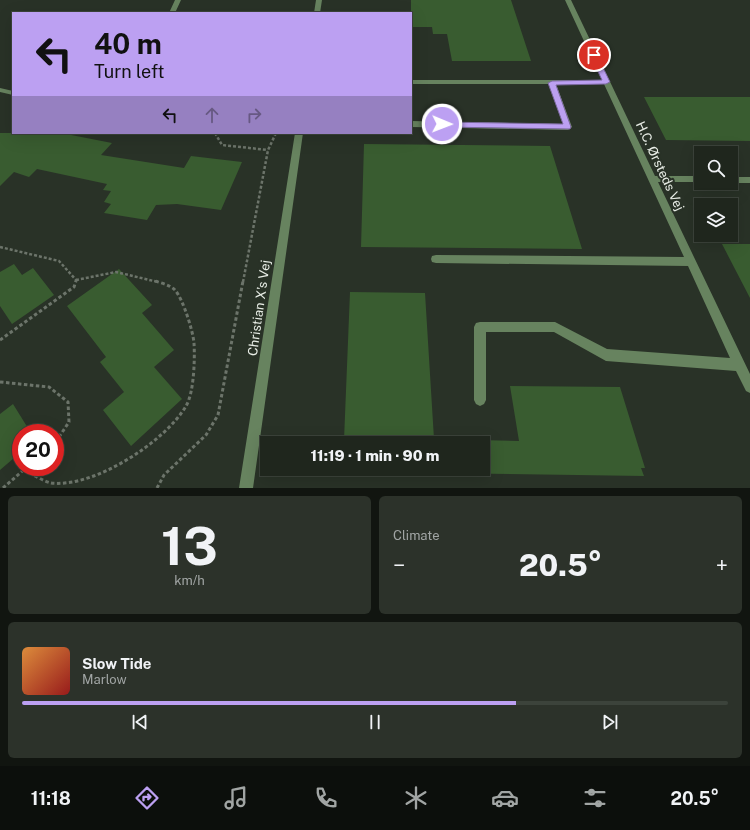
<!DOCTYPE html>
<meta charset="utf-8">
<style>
:root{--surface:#1f261d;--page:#2c322a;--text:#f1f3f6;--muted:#a1a5a4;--line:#3c433b;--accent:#bca0f2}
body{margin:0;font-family:"Public Sans",sans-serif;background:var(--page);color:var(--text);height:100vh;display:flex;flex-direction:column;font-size:15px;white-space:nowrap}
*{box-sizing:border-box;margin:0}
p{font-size:13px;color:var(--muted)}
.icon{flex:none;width:22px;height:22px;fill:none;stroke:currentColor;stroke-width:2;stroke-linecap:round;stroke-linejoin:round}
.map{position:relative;height:488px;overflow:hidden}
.drawer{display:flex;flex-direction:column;gap:8px;padding:8px;background:#111510;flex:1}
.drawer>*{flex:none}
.guide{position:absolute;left:12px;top:12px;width:400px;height:122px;border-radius:0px;box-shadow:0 4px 16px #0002,0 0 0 1px var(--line);background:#bca0f2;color:#111;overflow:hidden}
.fabs{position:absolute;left:694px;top:146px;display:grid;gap:8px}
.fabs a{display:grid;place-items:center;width:44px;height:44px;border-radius:0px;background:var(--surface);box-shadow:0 4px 16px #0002,0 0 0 1px var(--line);font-size:20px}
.speed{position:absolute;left:12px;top:424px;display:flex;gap:8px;font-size:20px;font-weight:700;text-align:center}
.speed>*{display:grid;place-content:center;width:52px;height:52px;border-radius:50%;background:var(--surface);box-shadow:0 4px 16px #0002,0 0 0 1px var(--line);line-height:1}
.speed .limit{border:6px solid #d22;background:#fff;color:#111}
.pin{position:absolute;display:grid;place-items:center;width:34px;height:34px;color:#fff;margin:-17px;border:2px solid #fff;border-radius:50%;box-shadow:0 1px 4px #0007}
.me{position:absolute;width:44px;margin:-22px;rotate:91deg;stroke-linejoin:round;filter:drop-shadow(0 0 3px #0008)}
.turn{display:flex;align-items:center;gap:14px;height:84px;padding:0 16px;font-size:18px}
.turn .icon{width:52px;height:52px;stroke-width:2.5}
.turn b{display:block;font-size:28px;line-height:34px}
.lanes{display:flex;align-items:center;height:38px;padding:0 16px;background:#0003;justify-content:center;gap:20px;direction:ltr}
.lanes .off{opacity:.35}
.big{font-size:30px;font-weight:800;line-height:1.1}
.drawer .tile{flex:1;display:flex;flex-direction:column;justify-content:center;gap:6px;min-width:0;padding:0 14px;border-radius:6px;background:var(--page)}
.drawer .dial{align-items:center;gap:0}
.dial b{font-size:52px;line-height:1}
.song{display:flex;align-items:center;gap:12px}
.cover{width:48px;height:48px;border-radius:6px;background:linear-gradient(135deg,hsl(30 70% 55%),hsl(0 70% 35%))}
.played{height:4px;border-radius:2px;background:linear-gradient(90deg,var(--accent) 70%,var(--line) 70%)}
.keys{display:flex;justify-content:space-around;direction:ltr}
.heat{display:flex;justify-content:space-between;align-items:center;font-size:22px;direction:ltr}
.drawer .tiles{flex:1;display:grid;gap:8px;grid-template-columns:1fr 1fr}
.tile:last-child{grid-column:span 2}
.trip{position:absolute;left:260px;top:436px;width:230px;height:40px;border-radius:0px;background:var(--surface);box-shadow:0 4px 16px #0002,0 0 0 1px var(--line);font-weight:800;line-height:40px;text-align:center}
.tab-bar{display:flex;height:64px;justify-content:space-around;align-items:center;background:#0c0f0c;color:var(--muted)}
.tab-bar .icon{width:28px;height:28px}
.tab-bar .on{color:var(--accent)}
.tab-bar b{font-size:18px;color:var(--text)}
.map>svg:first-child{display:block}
</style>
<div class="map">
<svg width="750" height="488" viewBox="0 0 750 488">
<rect width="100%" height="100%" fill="#293227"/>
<path fill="#395c30" d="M 411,0 L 511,0 L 531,61 L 452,61 L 447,34 L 433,34 L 432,27 L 411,27 Z
M 644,97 L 750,97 L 750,141 L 666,140 Z
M 0,133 L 61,133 L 112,143 L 101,155 L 184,168 L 191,156 L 242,162 L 221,210 L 177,204 L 156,205 L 147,220 L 104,213 L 111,204 L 104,202 L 111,191 L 103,190 L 107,184 L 37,169 L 29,177 L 14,172 L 0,186 Z
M 364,144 L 550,146 L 582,249 L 361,247 Z
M 722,244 L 750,244 L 750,298 Z
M 14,264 L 22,275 L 33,268 L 54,295 L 12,324 L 0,306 L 0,272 Z
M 119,269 L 152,305 L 142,313 L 174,350 L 154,367 L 182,399 L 131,446 L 103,410 L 124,392 L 100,362 L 106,357 L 67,306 Z
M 350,292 L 425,293 L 434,439 L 519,441 L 510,386 L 620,387 L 645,468 L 641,468 L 644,476 L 366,472 L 364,469 L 483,469 L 483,443 L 346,443 L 344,440 Z
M 13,404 L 31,433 L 21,433 L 21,452 L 0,470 L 0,414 Z"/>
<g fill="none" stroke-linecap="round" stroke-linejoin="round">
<path stroke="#6c746a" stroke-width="2.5" stroke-dasharray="3 2" stroke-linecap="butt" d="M 215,133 L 222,145 L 268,150
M 0,247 L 59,261 L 76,280 L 76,282
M 76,280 L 116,272 L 158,282
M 243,282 L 268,150 L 276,133"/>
<path stroke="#6c746a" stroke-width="3" stroke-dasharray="3.5 2.5" stroke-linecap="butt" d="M 0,340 L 74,287 L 76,281
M 0,382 L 49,387 L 68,402 L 69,422 L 55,443
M 24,470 C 32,474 43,481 51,483 C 94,488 165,442 186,406 C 194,393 195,359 194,343 C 193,331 183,299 175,290 C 170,285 161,283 155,281
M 3,488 L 27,467
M 157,488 L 164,475 L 206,435 L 218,415 L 243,281"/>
<path fill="#67835f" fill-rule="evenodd" d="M 175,0 L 181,0 L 175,13 L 169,13 Z
M 316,0 L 322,0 L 320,13 L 314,13 Z
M 565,0 L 571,0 L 655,176 L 701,176 L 701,182 L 658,182 L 750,374 L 750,393 L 746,391 L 736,371 L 606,361 L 554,332 L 486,332 L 486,400 L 484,404 L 480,406 L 476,404 L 474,400 L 474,327 L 476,323 L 480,322 L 555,322 L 607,349 L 730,358 L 688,266 L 436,263 L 432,262 L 431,259 L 432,256 L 436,255 L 684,257 L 604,84 L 556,84 L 572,127 L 568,130 L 411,127 L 411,121 L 563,124 L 549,84 L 411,84 L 411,80 L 602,80 Z
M 0,88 L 13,91 L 13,95 L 0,92 Z
M 295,133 L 303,133 L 253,488 L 239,488 Z
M 731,177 L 750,177 L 750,183 L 730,183 L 731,183 Z"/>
</g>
<path fill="#bca0f2" stroke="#7a689d" d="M 591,53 L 597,55 L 610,82 L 606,84 L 556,85 L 571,127 L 570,129 L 442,127 L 439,124 L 442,122 L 563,124 L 548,83 L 552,81 L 602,80 L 590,55 Z"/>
<g text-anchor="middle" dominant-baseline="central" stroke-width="4" stroke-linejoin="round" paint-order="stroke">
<g font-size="13" fill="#e8ede6" stroke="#293227">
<text transform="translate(660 166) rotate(65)">H.C. Ørsteds Vej</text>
<text transform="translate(259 308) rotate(-82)">Christian X's Vej</text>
</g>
</g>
</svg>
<div class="fabs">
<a><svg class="icon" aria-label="search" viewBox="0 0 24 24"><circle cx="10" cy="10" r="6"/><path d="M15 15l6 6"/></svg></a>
<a><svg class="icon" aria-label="layers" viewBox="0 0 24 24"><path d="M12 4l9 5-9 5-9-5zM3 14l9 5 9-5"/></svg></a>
</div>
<div class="speed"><div class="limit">20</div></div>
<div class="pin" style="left:594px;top:55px;background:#d93025"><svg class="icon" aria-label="arrive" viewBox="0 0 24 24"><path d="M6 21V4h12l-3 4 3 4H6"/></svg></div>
<svg class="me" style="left:442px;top:124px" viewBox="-20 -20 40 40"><circle r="17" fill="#bca0f2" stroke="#fff" stroke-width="3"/><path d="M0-11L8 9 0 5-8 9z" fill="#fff"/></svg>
<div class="trip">11:19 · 1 min · 90 m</div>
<div class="guide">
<div class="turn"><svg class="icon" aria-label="left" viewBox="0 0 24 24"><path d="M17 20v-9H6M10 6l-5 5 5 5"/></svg><div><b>40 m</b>Turn left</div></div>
<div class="lanes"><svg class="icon" aria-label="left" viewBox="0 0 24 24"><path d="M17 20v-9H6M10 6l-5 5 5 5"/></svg><svg class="icon off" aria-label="ahead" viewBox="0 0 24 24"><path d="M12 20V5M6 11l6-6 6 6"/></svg><svg class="icon off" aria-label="right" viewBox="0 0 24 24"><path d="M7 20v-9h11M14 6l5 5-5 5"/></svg></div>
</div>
</div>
<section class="drawer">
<div class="tiles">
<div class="tile dial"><b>13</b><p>km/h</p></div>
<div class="tile"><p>Climate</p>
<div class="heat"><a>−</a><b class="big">20.5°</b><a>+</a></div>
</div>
<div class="tile">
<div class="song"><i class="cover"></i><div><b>Slow Tide</b><p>Marlow</p></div></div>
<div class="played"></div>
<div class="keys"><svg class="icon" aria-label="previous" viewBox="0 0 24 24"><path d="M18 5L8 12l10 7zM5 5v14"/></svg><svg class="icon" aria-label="pause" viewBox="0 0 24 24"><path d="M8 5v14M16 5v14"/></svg><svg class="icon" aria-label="next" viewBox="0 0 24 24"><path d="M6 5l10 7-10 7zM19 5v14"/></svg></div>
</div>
</div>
</section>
<nav class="tab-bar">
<b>11:18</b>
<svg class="icon on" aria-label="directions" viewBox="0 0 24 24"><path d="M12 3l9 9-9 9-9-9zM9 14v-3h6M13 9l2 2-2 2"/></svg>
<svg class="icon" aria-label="music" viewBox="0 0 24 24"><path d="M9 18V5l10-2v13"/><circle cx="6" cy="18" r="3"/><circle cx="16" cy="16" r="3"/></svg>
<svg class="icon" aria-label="phone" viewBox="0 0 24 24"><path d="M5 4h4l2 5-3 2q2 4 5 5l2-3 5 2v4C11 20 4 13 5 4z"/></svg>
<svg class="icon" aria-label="climate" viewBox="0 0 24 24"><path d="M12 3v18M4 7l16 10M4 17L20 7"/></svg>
<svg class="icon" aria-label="car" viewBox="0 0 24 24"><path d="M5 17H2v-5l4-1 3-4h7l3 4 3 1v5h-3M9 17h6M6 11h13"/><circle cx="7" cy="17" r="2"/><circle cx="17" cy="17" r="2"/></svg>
<svg class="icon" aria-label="filters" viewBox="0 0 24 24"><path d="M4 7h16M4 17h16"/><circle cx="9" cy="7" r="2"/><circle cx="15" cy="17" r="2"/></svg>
<b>20.5°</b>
</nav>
